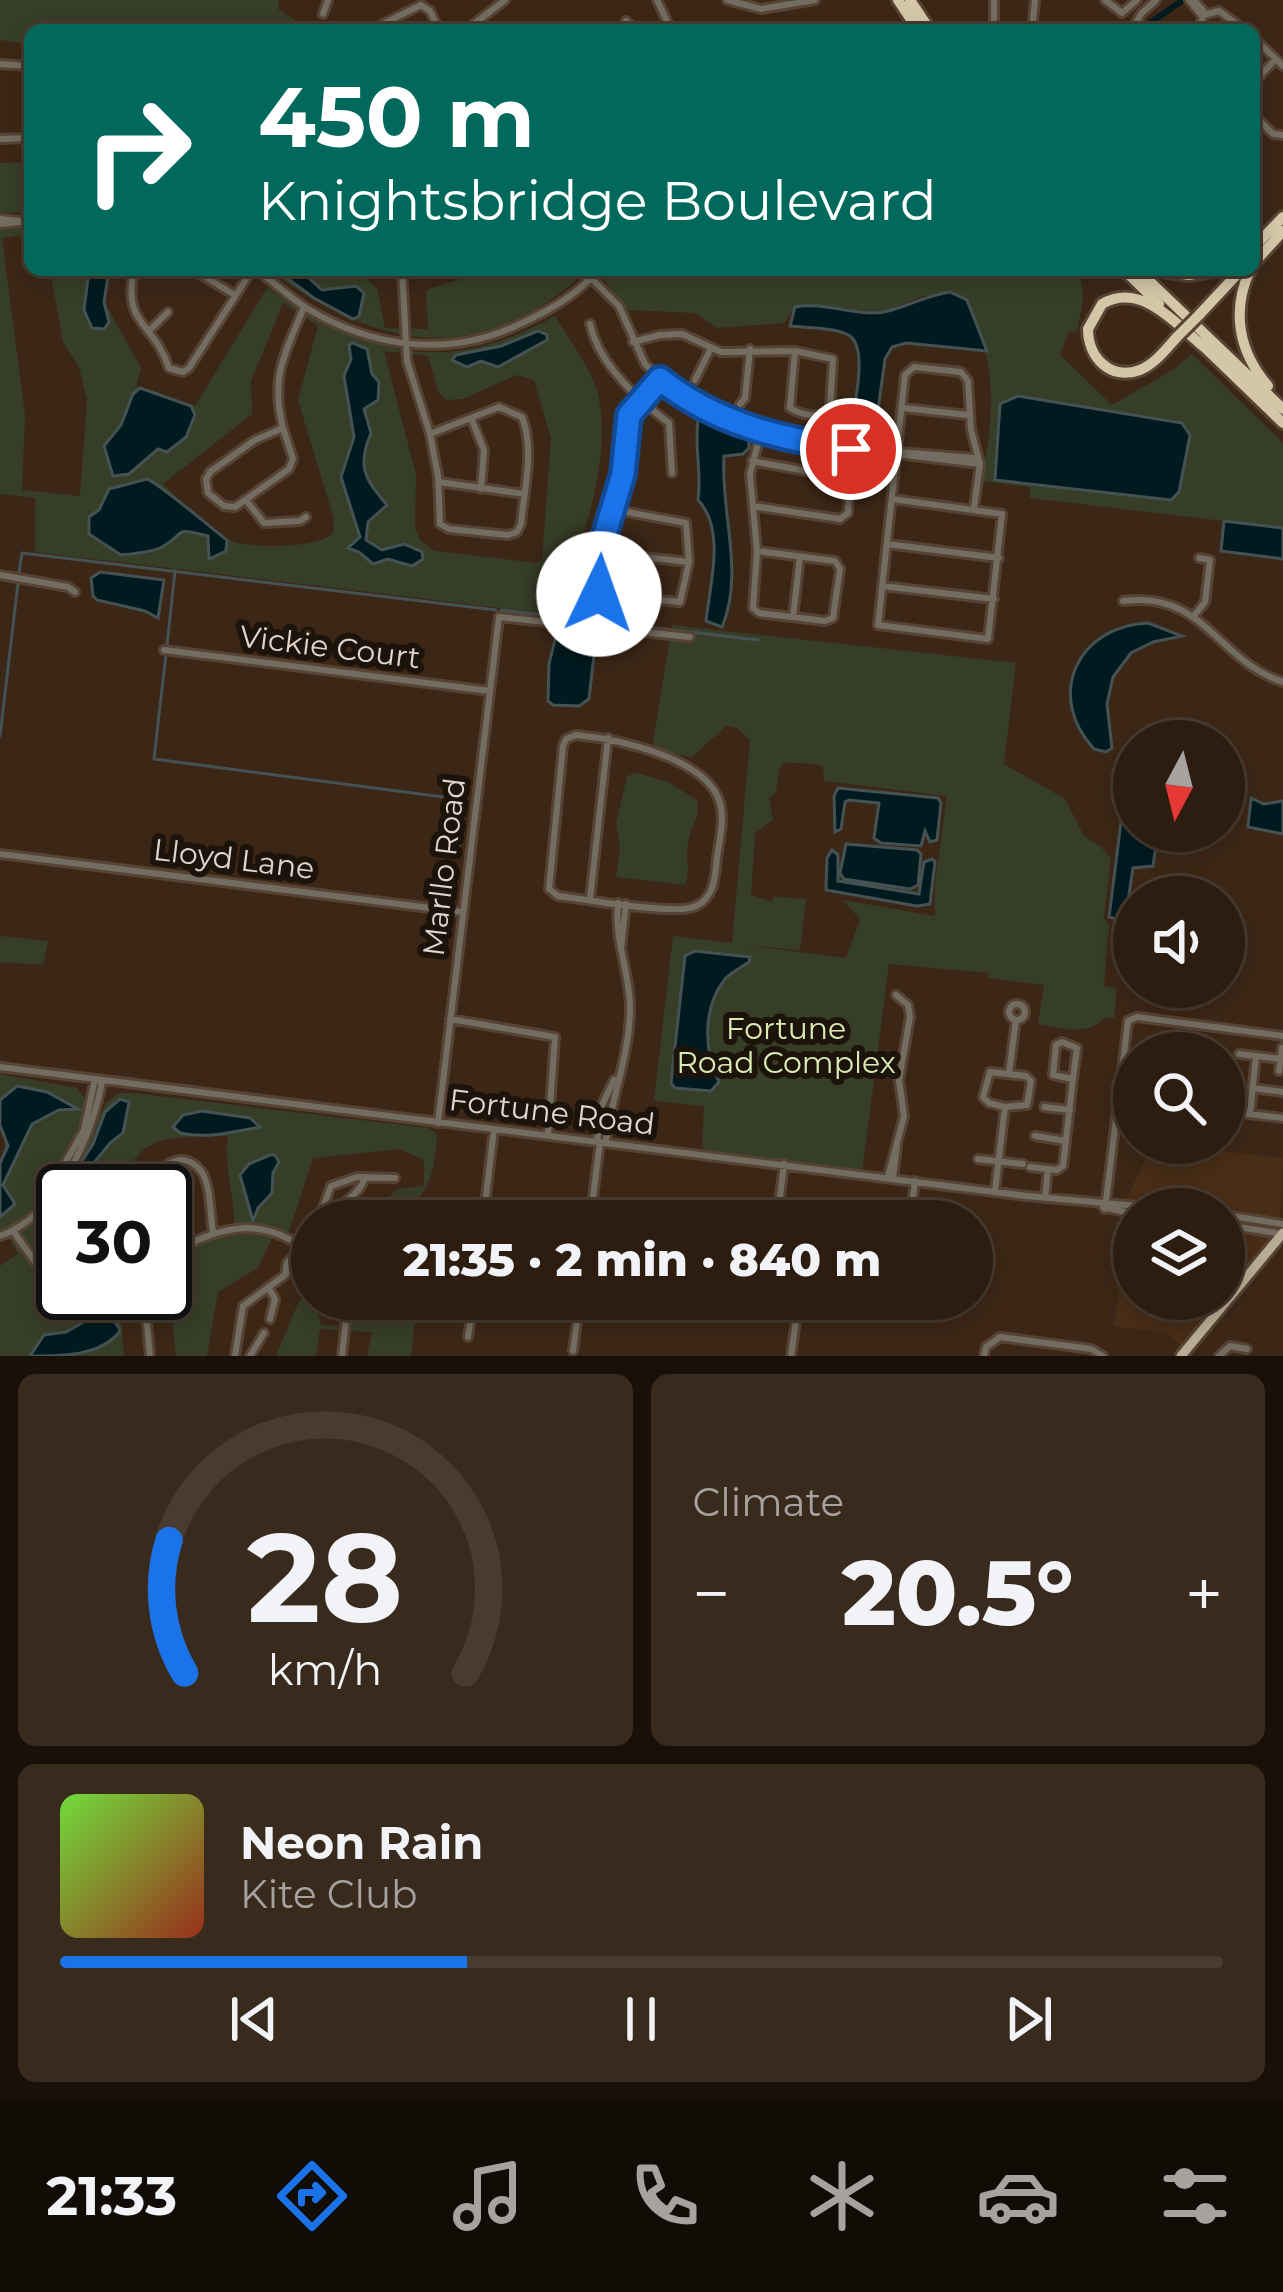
<!DOCTYPE html>
<meta charset="utf-8">
<style>
:root{--surface:#2d1d10;--page:#392a1e;--text:#f1f3f6;--muted:#a7a29f;--line:#483b30;--accent:#1a73e8}
body{margin:0;font-family:Montserrat,sans-serif;background:var(--page);color:var(--text);height:100vh;display:flex;flex-direction:column;font-size:45px;white-space:nowrap}
*{box-sizing:border-box;margin:0}
p{font-size:39px;color:var(--muted)}
.icon{flex:none;width:66px;height:66px;fill:none;stroke:currentColor;stroke-width:2;stroke-linecap:round;stroke-linejoin:round}
.map{position:relative;height:1356px;overflow:hidden}
.side{display:flex;flex-direction:column;gap:18px;padding:18px;background:#191009;flex:1}
.side>*{flex:none}
.guide{position:absolute;left:24px;top:24px;width:1236px;height:252px;border-radius:18px;box-shadow:0 6px 18px #0003,0 0 0 3px var(--line);background:#00695c;color:#fff;overflow:hidden}
.needle{width:78px;rotate:187deg}
.controls{position:absolute;left:1113px;top:720px;display:grid;gap:24px}
.controls a{display:grid;place-items:center;width:132px;height:132px;border-radius:50%;background:var(--surface);box-shadow:0 6px 18px #0003,0 0 0 3px var(--line);font-size:60px}
.speed{position:absolute;left:36px;top:1164px;display:flex;gap:24px;font-size:60px;font-weight:700;text-align:center}
.speed>*{display:grid;place-content:center;width:156px;height:156px;border-radius:50%;background:var(--surface);box-shadow:0 6px 18px #0003,0 0 0 3px var(--line);line-height:1}
.speed .limit{border:6px solid #111;border-radius:18px;background:#fff;color:#111}
.pin{position:absolute;display:grid;place-items:center;width:102px;height:102px;color:#fff;margin:-51px;border:6px solid #fff;border-radius:50%;box-shadow:0 3px 12px #0007}
.me{position:absolute;width:132px;margin:-66px;rotate:3deg;stroke-linejoin:round;filter:drop-shadow(0 0 9px #0008)}
.turn{display:flex;align-items:center;gap:42px;height:252px;padding:0 36px;font-size:54px}
.turn .icon{width:156px;height:156px;stroke-width:2.5}
.turn b{display:block;font-size:84px;line-height:102px}
.big{font-size:90px;font-weight:800;line-height:1.1}
.side .tile{flex:1;display:flex;flex-direction:column;justify-content:center;gap:18px;min-width:0;padding:0 42px;border-radius:18px;background:var(--page)}
.side .dial{align-items:center;gap:0}
.dial svg{height:312px;overflow:visible;fill:none;stroke:var(--line);stroke-width:7;stroke-linecap:round;text-anchor:middle}
.dial text{fill:var(--text);stroke:none}
.song{display:flex;align-items:center;gap:36px}
.cover{width:144px;height:144px;border-radius:18px;background:linear-gradient(135deg,hsl(100 70% 55%),hsl(10 70% 35%))}
.played{height:12px;border-radius:6px;background:linear-gradient(90deg,var(--accent) 35%,var(--line) 35%)}
.keys{display:flex;justify-content:space-around;direction:ltr}
.heat{display:flex;justify-content:space-between;align-items:center;font-size:66px;direction:ltr}
.side .tiles{flex:1;display:grid;gap:18px;grid-template-columns:1fr 1fr}
.tile:last-child{grid-column:span 2}
.trip{position:absolute;left:291px;top:1200px;width:702px;height:120px;border-radius:60px;background:var(--surface);box-shadow:0 6px 18px #0003,0 0 0 3px var(--line);font-weight:800;line-height:120px;text-align:center}
.menu{display:flex;height:192px;justify-content:space-around;align-items:center;background:#120c06;color:var(--muted)}
.menu .icon{width:84px;height:84px}
.menu .current{color:var(--accent)}
.menu b{font-size:54px;color:var(--text)}
.map>svg:first-child{display:block}
</style>
<div class="map">
<svg width="1283" height="1356" viewBox="0 0 1283 1356">
<rect width="100%" height="100%" fill="#3c2716"/>
<path fill="#482d17" d="M 1158,1143 L 1283,1158 L 1280,1223 L 1224,1215 L 1224,1209 L 1124,1204 L 1149,1151 Z
M 1224,1220 L 1258,1224 L 1269,1239 L 1224,1296 Z
M 1119,1288 L 1134,1289 L 1134,1299 L 1221,1299 L 1181,1346 L 1168,1333 L 1114,1326 Z"/>
<path fill="#373e27" fill-rule="evenodd" d="M 0,0 L 279,0 L 278,9 L 310,30 L 30,30 L 30,44 L 0,40 Z
M 30,162 L 30,212 L 0,213 L 0,163 Z
M 30,227 L 30,234 L 2,238 L 25,415 L 22,490 L 80,496 L 87,400 L 79,367 L 63,342 L 50,270 L 109,270 L 105,303 L 141,368 L 136,386 L 195,406 L 267,288 C 371,354 441,379 555,316 C 569,339 587,362 596,388 C 617,456 577,549 559,615 L 35,552 L 35,498 L 0,494 L 0,228 ZM 283,303 L 318,326 L 298,400 L 334,519 L 333,533 C 319,549 249,549 230,540 C 211,531 178,499 163,484 L 252,414 L 251,381 ZM 384,351 L 428,356 L 438,391 L 446,400 L 463,399 L 517,375 L 534,380 L 551,438 L 542,560 L 537,563 L 434,551 L 420,540 L 415,528 L 416,475 Z
M 269,270 L 357,270 L 377,288 L 385,328 L 428,329 L 426,290 L 490,270 L 587,270 C 481,370 377,350 269,270 Z
M 603,270 L 1080,270 L 1083,301 L 1077,331 L 1068,333 L 1060,355 L 1112,405 L 1174,369 L 1192,354 L 1283,443 L 1283,528 L 1030,498 L 1030,487 L 982,481 C 995,408 997,369 968,300 L 923,296 L 882,313 L 795,307 L 784,323 L 717,328 L 695,313 L 628,310 L 603,279 ZM 1018,396 L 1070,405 L 1189,444 L 999,414 Z
M 672,625 L 1016,663 L 1004,764 L 1065,799 L 1084,836 L 1101,847 L 1111,859 L 1104,918 L 1109,925 L 1104,986 L 1117,988 L 1114,1018 L 1104,1018 C 1088,1037 1060,1027 1038,1024 L 1044,985 L 989,978 L 989,973 L 889,964 L 862,1172 L 702,1152 L 704,1106 L 654,1101 L 673,936 L 732,943 L 750,740 L 737,728 L 726,726 L 692,757 L 652,749 ZM 784,762 L 823,765 L 824,781 L 947,796 L 935,883 L 935,916 L 843,900 L 860,919 L 846,958 L 744,945 L 800,950 L 806,899 L 774,897 L 772,902 L 751,895 L 755,833 L 773,820 L 769,798 L 776,792 L 779,770 Z
M 637,773 L 668,782 L 697,800 C 700,819 692,824 688,842 C 685,857 691,870 685,885 L 616,877 L 620,848 L 616,824 L 627,776 Z
M 0,936 L 48,941 L 43,965 L 0,962 Z
M 0,1074 L 77,1088 L 85,1098 L 84,1109 L 102,1112 L 106,1103 L 119,1093 L 132,1093 L 429,1128 L 437,1135 C 436,1156 433,1182 419,1197 L 426,1220 L 359,1221 L 398,1189 L 424,1186 L 424,1160 L 400,1149 L 313,1158 L 288,1235 L 312,1250 L 312,1260 L 286,1242 L 272,1238 L 258,1268 L 218,1292 L 207,1356 L 176,1356 L 165,1252 L 203,1232 L 234,1224 C 235,1194 223,1166 228,1136 C 178,1137 134,1130 122,1191 L 63,1191 L 63,1293 L 119,1293 L 124,1356 L 0,1356 L 0,1266 L 18,1254 L 10,1239 L 0,1240 L 0,1162 L 7,1138 L 0,1125 Z
M 312,1289 L 321,1325 C 345,1327 361,1323 370,1299 L 417,1301 L 411,1356 L 367,1356 L 372,1332 L 320,1329 L 316,1356 L 276,1356 L 299,1301 Z"/>
<path fill="#001a1f" stroke="#445253" stroke-width="3" d="M 80,270 L 109,270 L 104,302 L 109,322 L 104,329 L 92,328 L 84,310 L 88,279 Z
M 276,270 L 300,270 L 322,290 L 356,286 L 364,293 L 359,316 L 353,319 L 314,298 Z
M 950,292 L 967,300 L 987,351 L 906,343 L 892,347 L 885,359 L 874,439 L 846,439 L 842,432 L 852,424 C 854,405 868,349 850,336 C 837,327 806,328 790,326 L 795,307 C 825,301 855,317 884,312 C 905,308 924,296 950,292 Z
M 538,331 L 547,335 L 547,340 L 498,367 L 481,361 L 467,367 L 452,360 L 456,355 L 501,346 Z
M 353,343 L 367,349 L 372,374 L 379,382 L 378,400 L 364,409 L 371,433 C 357,466 364,478 387,505 L 368,522 L 366,540 L 382,550 L 404,544 L 422,552 L 423,559 L 412,566 L 388,559 L 373,564 L 359,552 L 348,548 L 360,537 L 341,477 L 354,437 L 344,376 L 351,359 L 349,345 Z
M 140,388 L 191,406 L 195,415 L 186,437 L 167,452 L 158,449 L 129,474 L 113,476 L 104,446 L 121,425 L 133,394 Z
M 1018,396 L 1182,423 L 1190,435 L 1179,492 L 1171,500 L 995,480 L 1000,404 Z
M 703,419 L 749,437 L 749,448 L 743,454 L 724,456 C 720,511 745,573 722,627 L 706,621 C 710,584 726,529 698,500 C 702,469 694,451 698,420 Z
M 147,479 C 159,483 212,529 227,540 L 226,551 L 209,559 L 208,536 C 172,527 188,532 162,547 C 153,552 131,554 121,555 L 89,534 L 89,517 L 99,510 L 109,489 Z
M 1224,521 L 1283,528 L 1283,559 L 1221,551 Z
M 100,572 L 164,580 L 158,618 L 145,611 L 97,600 L 93,596 L 91,578 Z
M 1148,623 L 1182,636 L 1153,642 L 1131,653 L 1113,677 L 1107,704 L 1112,748 L 1106,752 L 1094,749 C 1045,696 1077,626 1148,623 Z
M 557,632 L 596,637 L 589,699 L 579,706 L 553,705 L 548,701 L 549,664 Z
M 838,788 L 938,798 L 941,803 L 937,840 L 930,842 L 925,831 L 921,846 L 881,843 L 874,838 L 879,803 L 849,800 L 845,802 L 841,829 L 835,832 L 834,796 Z
M 1251,798 L 1264,804 L 1283,801 L 1283,834 L 1248,827 Z
M 1121,822 L 1134,823 L 1134,831 L 1158,831 L 1153,866 L 1133,868 L 1125,921 L 1109,917 Z
M 846,844 L 917,850 L 921,854 L 918,885 L 910,889 L 844,879 L 840,873 Z
M 832,850 L 838,855 L 838,881 L 919,894 L 924,862 L 932,859 L 935,862 L 930,904 L 917,906 L 826,890 L 827,858 Z
M 695,951 L 750,957 L 749,962 C 742,967 731,972 725,979 C 702,1008 704,1051 719,1082 L 711,1091 L 675,1088 L 671,1083 L 685,956 Z
M 17,1086 L 47,1092 L 78,1109 L 59,1110 L 32,1124 L 3,1185 L 15,1204 L 0,1217 L 0,1163 L 8,1146 L 0,1125 L 0,1100 Z
M 120,1099 L 129,1102 L 123,1133 L 110,1143 L 71,1191 L 63,1191 L 63,1217 L 57,1210 L 56,1201 L 93,1144 L 105,1112 Z
M 202,1111 L 250,1118 L 260,1127 C 233,1132 208,1139 180,1133 L 173,1127 L 183,1115 Z
M 270,1155 L 275,1155 L 279,1162 L 273,1173 L 272,1193 L 258,1208 L 253,1221 L 240,1175 L 249,1164 Z
M 94,1316 C 108,1317 115,1317 120,1331 C 101,1356 64,1356 30,1356 L 44,1335 L 66,1332 Z"/>
<g fill="none" stroke-linecap="round" stroke-linejoin="round">
<path stroke="#445253" stroke-width="3" d="M 19,573 L 22,553 L 496,610
M 501,610 L 758,640
M 167,645 L 175,571
M 166,654 L 154,759 L 466,800 L 458,854
M 0,736 L 18,583"/>
<path stroke="#001a1f" stroke-width="6" d="M 1140,30 L 1183,0"/>
<g stroke="#574333" stroke-width="12">
<path id="minor" d="M 657,0 L 671,30
M 727,0 L 761,9 L 815,0
M 1105,0 L 1122,13 L 1137,0
M 1189,0 L 1202,16
M 1194,0 L 1206,14
M 323,14 L 328,0
M 626,21 L 636,30
M 382,30 L 383,24 L 421,5 L 430,11 L 439,30
M 466,30 L 505,0
M 994,30 L 994,0
M 1032,30 L 1035,0
M 1132,30 L 1141,14 L 1156,0
M 1198,30 L 1204,15 L 1219,11 L 1245,30
M 1254,38 L 1283,66
M 0,64 L 30,66
M 1254,82 L 1276,59
M 1254,115 L 1273,134 L 1283,135
M 0,139 L 30,138
M 0,219 L 19,221
M 0,224 L 30,221
M 134,270 C 122,325 154,322 169,368 L 183,372 L 189,368 L 252,270
M 193,270 L 235,295
M 256,270 C 274,282 290,298 308,309 C 375,349 452,358 522,323 C 551,310 578,294 598,270
M 402,270 L 407,361 L 430,434 L 438,476 L 440,524 L 449,529 L 508,535 L 517,532 L 521,524 C 524,490 535,449 522,417 L 499,407 L 430,434
M 591,278 L 619,306 L 645,364 L 679,394 L 701,407 L 761,432 L 805,443 L 980,464
M 590,324 C 599,365 637,399 669,423 L 672,473
M 149,331 L 168,312
M 633,342 L 660,335 L 682,334 L 721,352 L 795,351
M 795,351 L 833,359 L 830,408 C 821,420 802,415 790,408 Z
M 695,380 L 711,348
M 740,404 L 745,398 L 750,349
M 903,408 L 968,415
M 471,418 L 484,450 L 481,489
M 283,428 L 293,459 L 289,469 L 235,507 L 224,506 L 208,493 L 206,479 L 210,472 L 255,440 L 283,428 C 270,376 285,354 304,307
M 899,452 L 974,458 L 979,463
M 752,461 L 845,478 L 850,485 L 848,513 L 840,519 L 753,506
M 439,482 L 524,494
M 892,499 L 1002,514 L 988,639 L 878,625 L 905,375 L 914,367 L 961,372 L 968,381 L 971,430 L 980,464 L 974,508
M 246,500 L 264,523 L 300,521 L 306,517
M 611,509 L 686,523 L 689,562 L 680,602 L 599,594 L 592,588 L 598,552 L 623,474 L 629,415 L 660,379
M 887,544 L 999,558
M 757,551 L 835,561 L 840,569 L 833,618 L 825,621 L 759,613 L 753,608 L 757,551 L 750,474 L 761,432
M 598,552 L 689,562
M 0,575 L 68,587 L 75,592
M 882,586 L 994,599
M 1123,601 C 1205,591 1216,660 1283,682
M 793,617 L 800,557
M 1193,617 L 1205,602 L 1210,560 L 1199,558
M 164,650 L 490,691
M 576,735 C 616,739 707,757 720,803 C 725,820 719,841 717,858 C 715,876 715,897 696,906 C 676,916 585,899 558,896 L 549,889 L 563,746 L 566,739 Z
M 0,854 L 462,912
M 590,899 L 608,738
M 621,948 L 626,904
M1009 1012a8 8 0 1 1 16 0a8 8 0 1 1-16 0Z
M 450,1019 L 555,1037 L 548,1135
M 1062,1042 L 1077,1048 L 1073,1079 L 1053,1075 L 1056,1045 Z
M 1239,1054 L 1256,1056
M 0,1067 L 1027,1196 L 1170,1209
M 1279,1071 L 1282,1048
M 1009,1073 L 1016,1020
M 1252,1088 L 1283,1092
M 1044,1107 L 1070,1110
M 1250,1114 L 1256,1056 L 1281,1059
M 1224,1119 L 1240,1113 L 1283,1118
M 438,1123 L 499,617 L 690,637
M 1035,1136 L 1066,1141
M 597,1141 L 602,1105 L 614,1080
M 606,1141 C 612,1096 630,1053 630,1008 C 630,971 614,942 618,903
M 978,1159 L 1023,1164
M 1030,1167 L 1057,1170 L 1063,1166 L 1073,1079
M 888,1177 L 904,1116 L 899,1080 L 910,1017 L 908,1005 L 896,995
M 893,1178 L 897,1146
M 149,1191 C 154,1169 181,1146 201,1171 C 211,1185 210,1215 213,1232
M 995,1191 L 1005,1107 L 989,1103 L 983,1097 L 990,1072 L 1026,1076 L 1031,1081 L 1027,1105 L 1005,1107
M 1045,1198 L 1048,1169
M 1103,1207 L 1134,1214
M 39,1209 L 84,1130 L 95,1079
M 1105,1209 L 1128,1021 L 1137,1017 L 1283,1036
M 38,1211 L 63,1228
M 911,1211 L 915,1181
M 320,1213 C 336,1212 361,1193 365,1177
M 1224,1215 L 1283,1224
M 318,1221 L 331,1186 L 357,1177 L 395,1178
M 483,1221 L 494,1129
M 590,1221 L 600,1142
M 777,1221 L 784,1164
M 879,1221 L 882,1212 C 898,1206 931,1210 943,1221
M 1224,1225 L 1283,1234
M 13,1231 L 36,1263 L 63,1263
M 0,1236 C 56,1217 93,1136 102,1081
M 165,1256 C 217,1228 261,1211 312,1255
M 285,1275 L 287,1263 L 302,1247
M 268,1287 L 275,1299 L 270,1319
M 144,1293 L 150,1356
M 341,1299 L 346,1320 L 342,1356
M 468,1337 L 474,1299
M 573,1351 L 580,1299
M 235,1356 L 243,1306 L 285,1275 L 312,1241
M 250,1356 L 264,1333
M 791,1356 L 796,1321
M 984,1356 L 986,1347 L 1000,1337 L 1091,1349 L 1103,1356
M 1219,1356 L 1230,1346 L 1247,1349"/>
</g>
<g stroke="#574333" stroke-width="15">
<path id="major" d="M 1181,1356 L 1283,1233"/>
</g>
<g stroke="#574333" stroke-width="16">
<path id="highway" d="M 898,0 L 918,30
M 910,0 L 930,30
M 1254,247 L 1283,217
M 1254,263 L 1283,231
M 1124,270 L 1159,304
M 1138,270 L 1283,409
M 1156,270 L 1189,275 L 1217,270
M 1250,270 C 1231,312 1239,352 1268,386
M 1199,315 L 1241,270
M 1177,337 C 1166,349 1155,364 1140,370 C 1110,381 1088,357 1088,329 L 1102,304 C 1141,281 1176,324 1204,347
M 1199,342 L 1283,423"/>
</g>
<use href="#minor" stroke="#736d61" stroke-width="6"/>
<use href="#major" stroke="#b8ad94" stroke-width="9"/>
<use href="#highway" stroke="#d4c7a8" stroke-width="10"/>
<g stroke="#574333" stroke-width="16" stroke-linecap="butt">
<path id="highway-bridge" d="M 1177,337 L 1199,315"/>
</g>
<use href="#highway-bridge" stroke="#d4c7a8" stroke-width="10"/>
</g>
<g fill="none" stroke-linecap="round" stroke-linejoin="round">
<g stroke="#114b97" stroke-width="30">
<path id="route" d="M 599,594 L 592,588 L 591,581 L 623,474 L 629,415 L 660,379 C 714,423 783,440 851,449"/>
</g>
<use href="#route" stroke="#1a73e8" stroke-width="21"/>
</g>
<g text-anchor="middle" dominant-baseline="central" stroke-width="12" stroke-linejoin="round" paint-order="stroke">
<g font-size="30" fill="#e3d5cb" stroke="#1c130b">
<text transform="translate(330 647) rotate(7)">Vickie Court</text>
<text transform="translate(234 859) rotate(7)">Lloyd Lane</text>
<text transform="translate(444 867) rotate(-83)">Marllo Road</text>
<text transform="translate(552 1112) rotate(7)">Fortune Road</text>
</g>
<g font-size="30" fill="#d9eab3" stroke="#1c130b">
<text x="786" y="1028">Fortune<tspan x="786" dy="34">Road Complex</tspan></text>
</g>
</g>
</svg>
<div class="controls">
<a><svg class="needle" viewBox="-14 -14 28 28"><path d="M0-13l5 13h-10z" fill="#e53935"/><path d="M0 13l5-13h-10z" fill="#a7a29f"/></svg></a>
<a><svg class="icon" aria-label="sound" viewBox="0 0 24 24"><path d="M4 9h4l5-4v14l-5-4H4zM17 9q2 3 0 6"/></svg></a>
<a><svg class="icon" aria-label="search" viewBox="0 0 24 24"><circle cx="10" cy="10" r="6"/><path d="M15 15l6 6"/></svg></a>
<a><svg class="icon" aria-label="layers" viewBox="0 0 24 24"><path d="M12 4l9 5-9 5-9-5zM3 14l9 5 9-5"/></svg></a>
</div>
<div class="speed"><div class="limit">30</div></div>
<div class="pin" style="left:851px;top:449px;background:#d93025"><svg class="icon" aria-label="arrive" viewBox="0 0 24 24"><path d="M6 21V4h12l-3 4 3 4H6"/></svg></div>
<svg class="me" style="left:599px;top:594px" viewBox="-20 -20 40 40"><circle r="19" fill="#fff"/><path d="M0-13L10 11 0 6-10 11z" fill="#1a73e8"/></svg>
<div class="trip">21:35 · 2 min · 840 m</div>
<div class="guide">
<div class="turn"><svg class="icon" aria-label="right" viewBox="0 0 24 24"><path d="M7 20v-9h11M14 6l5 5-5 5"/></svg><div><b>450 m</b>Knightsbridge Boulevard</div></div>
</div>
</div>
<section class="side">
<div class="tiles">
<div class="tile dial"><svg viewBox="0 0 100 80">
<path d="M14 69A42 42 0 1 1 86 69"/>
<path d="M14 69A42 42 0 0 1 10 35" stroke="#1a73e8"/>
<text x="50" y="56" font-size="32" font-weight="700">28</text>
<text x="50" y="72" font-size="11">km/h</text>
</svg></div>
<div class="tile"><p>Climate</p>
<div class="heat"><a>−</a><b class="big">20.5°</b><a>+</a></div>
</div>
<div class="tile">
<div class="song"><i class="cover"></i><div><b>Neon Rain</b><p>Kite Club</p></div></div>
<div class="played"></div>
<div class="keys"><svg class="icon" aria-label="previous" viewBox="0 0 24 24"><path d="M18 5L8 12l10 7zM5 5v14"/></svg><svg class="icon" aria-label="pause" viewBox="0 0 24 24"><path d="M8 5v14M16 5v14"/></svg><svg class="icon" aria-label="next" viewBox="0 0 24 24"><path d="M6 5l10 7-10 7zM19 5v14"/></svg></div>
</div>
</div>
</section>
<nav class="menu">
<b>21:33</b>
<svg class="icon current" aria-label="directions" viewBox="0 0 24 24"><path d="M12 3l9 9-9 9-9-9zM9 14v-3h6M13 9l2 2-2 2"/></svg>
<svg class="icon" aria-label="music" viewBox="0 0 24 24"><path d="M9 18V5l10-2v13"/><circle cx="6" cy="18" r="3"/><circle cx="16" cy="16" r="3"/></svg>
<svg class="icon" aria-label="phone" viewBox="0 0 24 24"><path d="M5 4h4l2 5-3 2q2 4 5 5l2-3 5 2v4C11 20 4 13 5 4z"/></svg>
<svg class="icon" aria-label="climate" viewBox="0 0 24 24"><path d="M12 3v18M4 7l16 10M4 17L20 7"/></svg>
<svg class="icon" aria-label="car" viewBox="0 0 24 24"><path d="M5 17H2v-5l4-1 3-4h7l3 4 3 1v5h-3M9 17h6M6 11h13"/><circle cx="7" cy="17" r="2"/><circle cx="17" cy="17" r="2"/></svg>
<svg class="icon" aria-label="filters" viewBox="0 0 24 24"><path d="M4 7h16M4 17h16"/><circle cx="9" cy="7" r="2"/><circle cx="15" cy="17" r="2"/></svg>
</nav>
